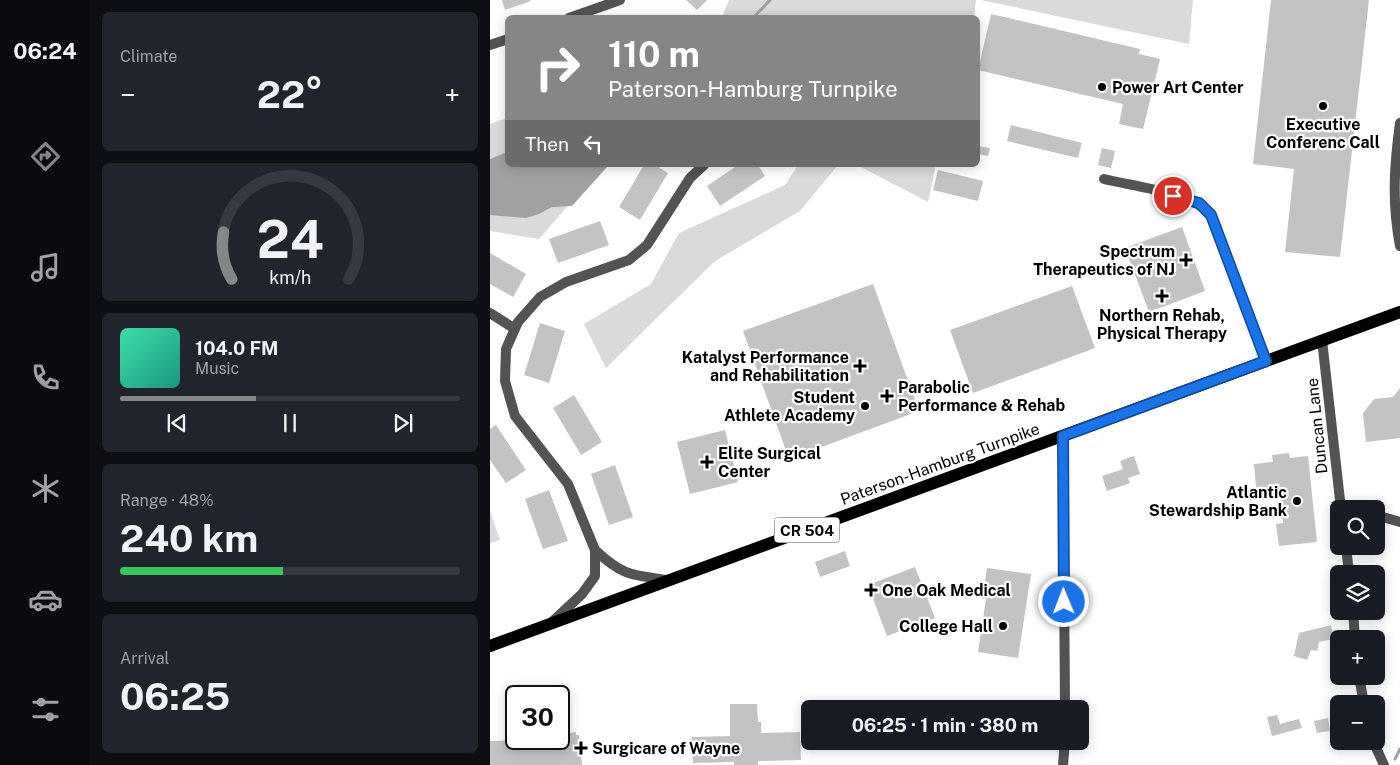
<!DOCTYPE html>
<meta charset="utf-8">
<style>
:root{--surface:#171b24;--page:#20242c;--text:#f1f3f6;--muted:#9ea1a6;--line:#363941;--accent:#858687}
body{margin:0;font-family:"Public Sans",sans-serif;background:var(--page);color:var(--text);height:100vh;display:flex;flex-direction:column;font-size:19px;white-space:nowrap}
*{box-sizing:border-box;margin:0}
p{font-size:16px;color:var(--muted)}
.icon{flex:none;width:28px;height:28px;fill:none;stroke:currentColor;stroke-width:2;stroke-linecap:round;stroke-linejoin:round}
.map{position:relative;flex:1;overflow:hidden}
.sheet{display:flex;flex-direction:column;gap:12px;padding:12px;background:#0d0f14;width:400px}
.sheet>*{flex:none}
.hud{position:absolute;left:15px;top:15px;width:475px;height:152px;border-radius:8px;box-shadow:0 2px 12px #0003;background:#858687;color:#fff;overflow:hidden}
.buttons{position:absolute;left:840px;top:500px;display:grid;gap:10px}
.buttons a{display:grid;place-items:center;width:55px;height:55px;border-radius:8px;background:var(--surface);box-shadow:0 2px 12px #0003;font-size:25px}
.speed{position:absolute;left:15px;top:685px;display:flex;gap:10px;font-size:25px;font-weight:700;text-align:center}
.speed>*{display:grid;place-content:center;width:65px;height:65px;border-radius:50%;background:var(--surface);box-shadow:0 2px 12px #0003;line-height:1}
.speed .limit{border:2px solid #111;border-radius:8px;background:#fff;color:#111}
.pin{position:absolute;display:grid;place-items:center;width:42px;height:42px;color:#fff;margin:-21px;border:2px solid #fff;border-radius:50%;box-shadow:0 1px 5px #0007}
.me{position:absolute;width:55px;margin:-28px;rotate:359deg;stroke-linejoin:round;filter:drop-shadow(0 0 4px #0008)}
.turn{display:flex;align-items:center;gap:18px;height:105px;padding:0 20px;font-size:22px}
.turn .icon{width:65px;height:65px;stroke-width:2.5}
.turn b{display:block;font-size:35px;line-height:42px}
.then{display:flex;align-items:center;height:48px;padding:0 20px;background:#0003;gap:10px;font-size:19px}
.big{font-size:38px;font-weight:700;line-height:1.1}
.sheet .card{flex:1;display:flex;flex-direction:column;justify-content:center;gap:8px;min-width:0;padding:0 18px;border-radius:8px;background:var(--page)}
.sheet .dial{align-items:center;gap:0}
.dial svg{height:130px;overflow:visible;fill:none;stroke:var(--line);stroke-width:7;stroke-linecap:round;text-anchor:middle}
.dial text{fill:var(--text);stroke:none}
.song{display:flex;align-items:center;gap:15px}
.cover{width:60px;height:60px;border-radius:8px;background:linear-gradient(135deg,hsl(160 70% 55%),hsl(170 70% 35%))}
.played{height:5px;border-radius:2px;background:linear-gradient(90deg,var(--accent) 40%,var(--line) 40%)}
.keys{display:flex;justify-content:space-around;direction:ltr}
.heat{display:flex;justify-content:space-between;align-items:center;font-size:28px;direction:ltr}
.charge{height:8px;border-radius:4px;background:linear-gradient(90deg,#34c759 48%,var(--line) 0)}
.trip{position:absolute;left:311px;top:700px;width:288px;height:50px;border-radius:8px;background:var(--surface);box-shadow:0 2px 12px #0003;font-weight:700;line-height:50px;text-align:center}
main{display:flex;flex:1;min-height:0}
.tabs{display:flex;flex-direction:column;width:90px;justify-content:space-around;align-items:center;background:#090b0e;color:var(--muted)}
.tabs .icon{width:35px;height:35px}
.tabs .current{color:var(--accent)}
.tabs b{font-size:22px;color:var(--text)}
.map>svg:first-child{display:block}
</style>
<main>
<nav class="tabs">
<b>06:24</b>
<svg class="icon current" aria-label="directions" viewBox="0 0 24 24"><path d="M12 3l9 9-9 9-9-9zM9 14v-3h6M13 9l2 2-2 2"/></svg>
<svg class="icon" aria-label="music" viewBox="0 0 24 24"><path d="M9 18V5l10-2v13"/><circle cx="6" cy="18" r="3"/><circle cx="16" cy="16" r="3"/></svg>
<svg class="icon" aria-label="phone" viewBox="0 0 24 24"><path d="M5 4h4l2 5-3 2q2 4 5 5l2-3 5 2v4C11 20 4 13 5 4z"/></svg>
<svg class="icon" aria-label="climate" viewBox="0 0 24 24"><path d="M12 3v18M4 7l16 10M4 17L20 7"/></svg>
<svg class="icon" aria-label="car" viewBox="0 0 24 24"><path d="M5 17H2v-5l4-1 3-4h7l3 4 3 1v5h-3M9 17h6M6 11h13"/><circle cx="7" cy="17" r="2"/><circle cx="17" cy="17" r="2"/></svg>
<svg class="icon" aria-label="filters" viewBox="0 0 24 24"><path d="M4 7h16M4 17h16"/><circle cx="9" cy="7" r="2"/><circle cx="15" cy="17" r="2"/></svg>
</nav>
<section class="sheet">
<div class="card"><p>Climate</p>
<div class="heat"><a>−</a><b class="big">22°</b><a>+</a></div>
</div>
<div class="card dial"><svg viewBox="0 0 100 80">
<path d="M14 69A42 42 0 1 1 86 69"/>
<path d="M14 69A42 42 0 0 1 9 40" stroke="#858687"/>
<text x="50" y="56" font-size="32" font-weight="700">24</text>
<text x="50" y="72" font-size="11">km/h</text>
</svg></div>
<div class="card">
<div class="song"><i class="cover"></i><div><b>104.0 FM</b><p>Music</p></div></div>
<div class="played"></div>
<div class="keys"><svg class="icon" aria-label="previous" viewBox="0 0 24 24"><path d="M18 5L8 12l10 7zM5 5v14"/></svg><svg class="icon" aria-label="pause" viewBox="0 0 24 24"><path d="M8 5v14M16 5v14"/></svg><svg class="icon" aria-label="next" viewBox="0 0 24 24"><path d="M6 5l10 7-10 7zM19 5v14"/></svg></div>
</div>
<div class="card"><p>Range · 48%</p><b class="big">240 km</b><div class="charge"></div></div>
<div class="card"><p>Arrival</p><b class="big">06:25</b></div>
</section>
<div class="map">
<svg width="910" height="765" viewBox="0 0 910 765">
<rect width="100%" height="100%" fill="#fff"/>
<path fill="#dadada" d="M 239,0 L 486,0 L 484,17 L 232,17 Z
M 491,0 L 703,0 L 699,44 Z
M 17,118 L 18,165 L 113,165 L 49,239 L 0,231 L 0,124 Z
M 308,165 L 348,165 L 310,211 L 225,261 L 116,368 L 94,324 L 161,284 L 189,233 L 295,185 Z
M 367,165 L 446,165 L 438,202 Z
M 0,511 L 10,540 L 0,543 Z"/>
<path fill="#a1a1a1" d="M 17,152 L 18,165 L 117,165 L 117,167 L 82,206 L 62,207 L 49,214 L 36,218 L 0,215 L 0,159 Z"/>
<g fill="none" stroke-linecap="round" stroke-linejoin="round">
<path stroke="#a1a1a1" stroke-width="3" d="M 263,18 L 280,0
M 905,759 L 910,749"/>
</g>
<path fill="#c3c3c3" d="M 12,0 L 40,0 L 41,1 L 15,10 Z
M 196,0 L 217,0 L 207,10 Z
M 781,0 L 879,0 L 850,257 L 795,252 L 804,169 L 763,164 Z
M 501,14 L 650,49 L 649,54 L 670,59 L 653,129 L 629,124 L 633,104 L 488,70 Z
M 521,125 L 592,143 L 588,158 L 517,141 Z
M 488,146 L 500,148 L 498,156 L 488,154 Z
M 612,148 L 625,151 L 621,168 L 608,165 Z
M 154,165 L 165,165 L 178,173 L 150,220 L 129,207 Z
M 248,165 L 268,165 L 275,176 L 230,206 L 217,186 Z
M 448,170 L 493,181 L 488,201 L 443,190 Z
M 110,221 L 119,245 L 68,263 L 59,239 Z
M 692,227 L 715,291 L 659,312 L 635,248 Z
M 0,253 L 36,274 L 23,297 L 0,284 Z
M 383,284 L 429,411 L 299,459 L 253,331 Z
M 582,286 L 605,348 L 483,393 L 460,330 Z
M 50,323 L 75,331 L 59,383 L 34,375 Z
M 910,388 L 910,438 L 876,442 L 873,413 L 884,399 L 903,397 Z
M 84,395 L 112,442 L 91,455 L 63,408 Z
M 6,425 L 36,470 L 16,483 L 0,460 L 0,429 Z
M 235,430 L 248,482 L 200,494 L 187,442 Z
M 799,453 L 800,458 L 818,456 L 827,542 L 789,546 L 786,524 L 793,523 L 790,495 L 767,498 L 764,464 L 783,462 L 782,455 Z
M 644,456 L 650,474 L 638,478 L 640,483 L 617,491 L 612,476 L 633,469 L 630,461 Z
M 125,465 L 143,517 L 119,525 L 101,474 Z
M 59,490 L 78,541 L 53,549 L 35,499 Z
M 355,551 L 360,566 L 330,577 L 325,562 Z
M 425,567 L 445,618 L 397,636 L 378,585 Z
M 497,568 L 541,574 L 528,658 L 488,652 L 496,599 L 492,599 Z
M 841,625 L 844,639 L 829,642 L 827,651 L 821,650 L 817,660 L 804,656 L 809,633 Z
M 240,704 L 267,704 L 268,722 L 271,722 L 271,733 L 310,732 L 311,760 L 268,761 L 268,765 L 244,765 L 244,762 L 203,763 L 202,737 L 240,736 Z
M 787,715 L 790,724 L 809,719 L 812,728 L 782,736 L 777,717 Z
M 838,718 L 840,731 L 827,733 L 824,721 Z
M 86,732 L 86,735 L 89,735 L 92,765 L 0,765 L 0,741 L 69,739 L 69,734 Z"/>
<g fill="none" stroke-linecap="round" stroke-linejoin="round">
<path stroke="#535353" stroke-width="10" d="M 79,18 L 130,0
M 0,45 L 18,39
M 910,123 C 904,166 902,204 910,246
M 614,179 C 642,186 705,193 721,215 L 776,361
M 0,313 L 25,329
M 832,340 L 851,509
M 573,436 L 575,709
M 886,515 L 910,522
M 856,546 L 859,574
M 105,550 C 133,576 141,575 178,580
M 863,611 L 865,639
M 62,622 L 92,594 L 105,576 L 105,550 L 78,484 L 25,416 L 15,381 L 16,349 L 28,322 L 50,297 L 76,282 L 139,260 L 157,245 L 200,178 L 214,165
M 869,676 L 874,704
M 883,741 L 894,765
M 573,765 L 575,741"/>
<path stroke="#000" stroke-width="12" d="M 0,646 L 910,312"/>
</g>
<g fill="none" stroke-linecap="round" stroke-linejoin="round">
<g stroke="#114b97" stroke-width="12">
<path id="route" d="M 574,602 L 573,436 L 776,361 L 721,215 L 709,203 L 683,196"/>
</g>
<use href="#route" stroke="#1a73e8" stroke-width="9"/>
</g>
<g fill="#000" stroke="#fff" stroke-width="2">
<circle cx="612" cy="87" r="5"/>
<circle cx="833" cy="106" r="5"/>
<path d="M693.5 252.5h5v5h5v5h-5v5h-5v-5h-5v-5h5z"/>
<path d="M669.5 288.5h5v5h5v5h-5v5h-5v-5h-5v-5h5z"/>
<path d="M367.5 358.5h5v5h5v5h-5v5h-5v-5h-5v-5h5z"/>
<path d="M394.5 388.5h5v5h5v5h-5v5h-5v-5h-5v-5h5z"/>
<circle cx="375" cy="406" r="5"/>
<path d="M214.5 454.5h5v5h5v5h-5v5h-5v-5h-5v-5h5z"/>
<circle cx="807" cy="501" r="5"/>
<path d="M378.5 582.5h5v5h5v5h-5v5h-5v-5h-5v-5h5z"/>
<circle cx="513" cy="626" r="5"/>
<path d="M88.5 740.5h5v5h5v5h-5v5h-5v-5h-5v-5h5z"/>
</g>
<g text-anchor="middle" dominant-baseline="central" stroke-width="4.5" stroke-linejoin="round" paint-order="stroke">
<rect fill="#fff" stroke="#4c4c4c" stroke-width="1" x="284.5" y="517.5" width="65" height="25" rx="4"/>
<g font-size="15" font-weight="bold" fill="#000">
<text x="317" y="530">CR 504</text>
</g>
<g font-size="16" font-weight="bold" fill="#000" stroke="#fff" text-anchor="start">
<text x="622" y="87">Power Art Center</text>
<text x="833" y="124" text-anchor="middle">Executive<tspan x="833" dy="18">Conferenc Call</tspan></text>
<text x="685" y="251" text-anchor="end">Spectrum<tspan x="685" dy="18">Therapeutics of NJ</tspan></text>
<text x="672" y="315" text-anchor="middle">Northern Rehab,<tspan x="672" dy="18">Physical Therapy</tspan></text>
<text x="359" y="357" text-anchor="end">Katalyst Performance<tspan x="359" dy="18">and Rehabilitation</tspan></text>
<text x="408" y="387">Parabolic<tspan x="408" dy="18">Performance &amp; Rehab</tspan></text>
<text x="365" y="397" text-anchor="end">Student<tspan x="365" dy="18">Athlete Academy</tspan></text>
<text x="228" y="453">Elite Surgical<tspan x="228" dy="18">Center</tspan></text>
<text x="797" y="492" text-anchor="end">Atlantic<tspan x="797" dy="18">Stewardship Bank</tspan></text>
<text x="392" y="590">One Oak Medical</text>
<text x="503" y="626" text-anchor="end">College Hall</text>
<text x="102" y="748">Surgicare of Wayne</text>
</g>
<g font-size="16" fill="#000" stroke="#fff">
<text transform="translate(827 426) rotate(-96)">Duncan Lane</text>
<text transform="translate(450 464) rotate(-20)">Paterson-Hamburg Turnpike</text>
</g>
</g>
</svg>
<div class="buttons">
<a><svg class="icon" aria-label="search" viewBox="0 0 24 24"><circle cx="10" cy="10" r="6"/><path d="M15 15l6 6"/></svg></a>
<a><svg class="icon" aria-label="layers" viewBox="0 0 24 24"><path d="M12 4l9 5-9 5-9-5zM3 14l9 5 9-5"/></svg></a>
<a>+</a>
<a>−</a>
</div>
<div class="speed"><div class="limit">30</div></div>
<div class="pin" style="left:683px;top:196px;background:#d93025"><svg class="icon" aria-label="arrive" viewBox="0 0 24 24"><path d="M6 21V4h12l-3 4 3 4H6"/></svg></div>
<svg class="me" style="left:574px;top:602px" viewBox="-20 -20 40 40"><circle r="17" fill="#1a73e8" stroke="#fff" stroke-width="3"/><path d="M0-11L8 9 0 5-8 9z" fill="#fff"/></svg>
<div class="trip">06:25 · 1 min · 380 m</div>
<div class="hud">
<div class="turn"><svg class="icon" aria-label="right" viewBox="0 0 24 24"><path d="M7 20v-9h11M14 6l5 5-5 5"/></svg><div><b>110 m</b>Paterson-Hamburg Turnpike</div></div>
<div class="then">Then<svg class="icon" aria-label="left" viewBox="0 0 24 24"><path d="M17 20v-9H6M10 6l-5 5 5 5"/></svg></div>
</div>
</div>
</main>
